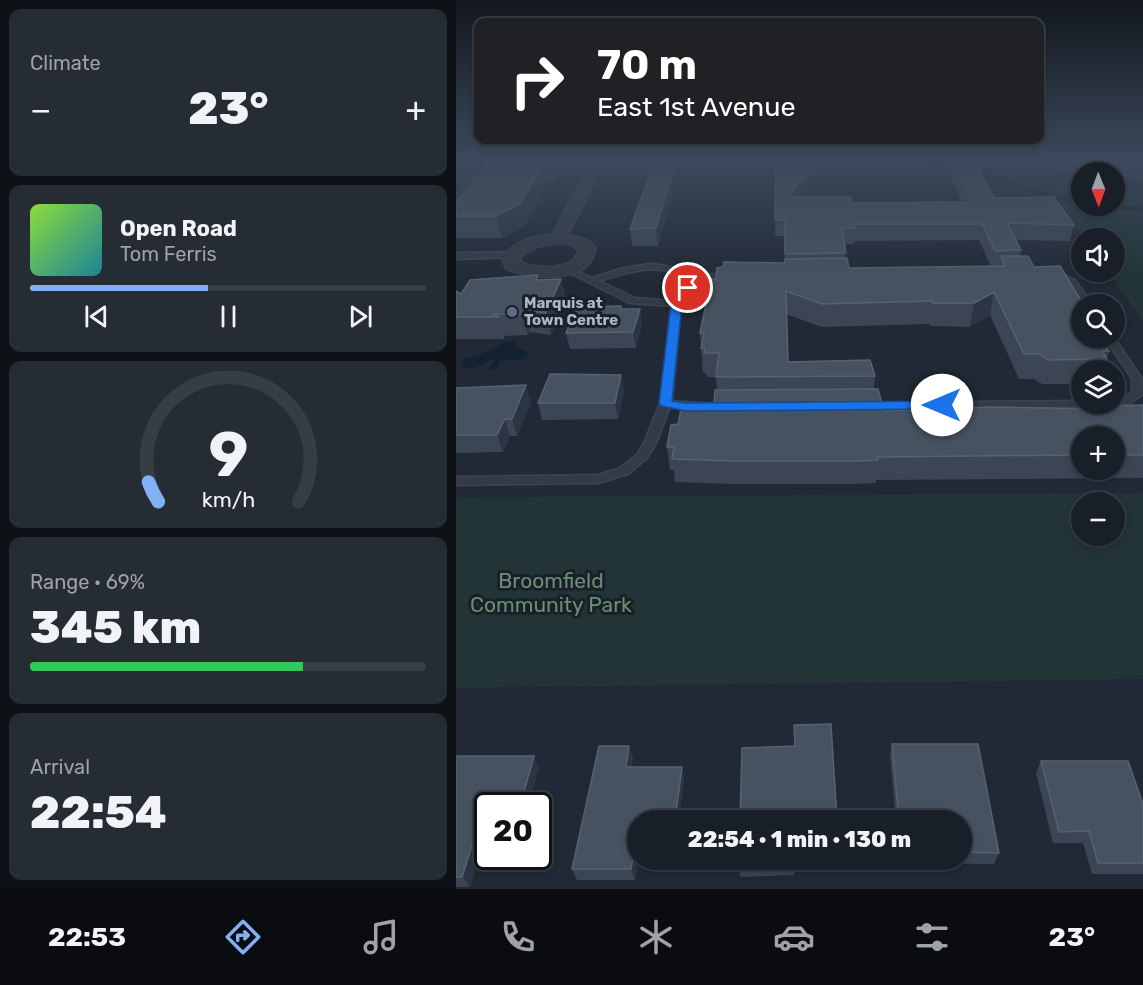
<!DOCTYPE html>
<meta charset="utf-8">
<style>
:root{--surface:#181f28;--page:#252c34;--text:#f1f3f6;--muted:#9fa2a8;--line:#363d45;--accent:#81b0f4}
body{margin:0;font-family:Rubik,sans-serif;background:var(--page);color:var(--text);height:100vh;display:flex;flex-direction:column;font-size:22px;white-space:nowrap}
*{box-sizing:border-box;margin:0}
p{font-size:20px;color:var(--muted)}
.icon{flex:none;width:33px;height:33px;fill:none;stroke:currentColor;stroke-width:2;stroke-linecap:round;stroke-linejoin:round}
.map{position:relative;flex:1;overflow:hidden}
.sheet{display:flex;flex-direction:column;gap:9px;padding:9px;background:#0d1116;width:456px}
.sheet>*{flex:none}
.top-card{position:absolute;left:18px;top:18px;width:570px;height:126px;border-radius:12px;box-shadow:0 3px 9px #0003,0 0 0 2px var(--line);background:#202124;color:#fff;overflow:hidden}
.needle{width:39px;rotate:179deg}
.controls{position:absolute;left:615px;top:162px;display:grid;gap:12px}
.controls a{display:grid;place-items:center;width:54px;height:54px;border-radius:50%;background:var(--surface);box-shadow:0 3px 9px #0003,0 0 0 2px var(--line);font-size:30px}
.speed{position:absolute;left:18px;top:792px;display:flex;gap:12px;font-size:30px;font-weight:700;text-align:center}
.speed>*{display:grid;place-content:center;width:78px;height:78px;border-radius:50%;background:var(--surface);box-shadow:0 3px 9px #0003,0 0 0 2px var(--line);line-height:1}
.speed .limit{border:3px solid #111;border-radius:9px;background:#fff;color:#111}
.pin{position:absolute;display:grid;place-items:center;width:51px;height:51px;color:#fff;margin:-26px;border:3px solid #fff;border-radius:50%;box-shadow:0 2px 6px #0007}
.me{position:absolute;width:66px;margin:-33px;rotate:270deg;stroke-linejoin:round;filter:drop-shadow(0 0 4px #0008)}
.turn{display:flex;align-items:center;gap:21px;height:126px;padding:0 24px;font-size:27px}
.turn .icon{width:78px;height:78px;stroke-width:2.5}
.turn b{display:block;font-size:42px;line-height:51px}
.big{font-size:45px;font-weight:800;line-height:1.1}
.sheet .tile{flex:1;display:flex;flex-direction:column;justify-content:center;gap:9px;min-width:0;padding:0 21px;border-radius:12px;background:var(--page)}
.sheet .dial{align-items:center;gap:0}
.dial svg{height:156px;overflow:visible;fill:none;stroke:var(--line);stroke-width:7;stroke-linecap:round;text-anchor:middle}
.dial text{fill:var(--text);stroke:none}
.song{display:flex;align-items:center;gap:18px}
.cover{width:72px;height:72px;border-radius:9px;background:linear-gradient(135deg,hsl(90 70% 55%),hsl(190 70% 35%))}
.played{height:6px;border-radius:3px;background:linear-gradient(90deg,var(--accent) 45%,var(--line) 45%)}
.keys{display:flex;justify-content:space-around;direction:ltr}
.heat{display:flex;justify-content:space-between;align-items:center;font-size:33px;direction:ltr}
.charge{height:9px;border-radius:4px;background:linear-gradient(90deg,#34c759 69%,var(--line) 0)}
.trip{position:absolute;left:171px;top:810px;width:345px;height:60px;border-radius:30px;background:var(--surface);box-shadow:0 3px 9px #0003,0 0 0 2px var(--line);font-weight:800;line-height:60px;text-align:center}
.dock{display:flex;height:96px;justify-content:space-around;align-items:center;background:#0a0c10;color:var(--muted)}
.dock .icon{width:42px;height:42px}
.dock .on{color:var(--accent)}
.dock b{font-size:27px;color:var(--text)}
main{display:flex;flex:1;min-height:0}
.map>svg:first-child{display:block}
</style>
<main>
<section class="sheet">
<div class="tile"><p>Climate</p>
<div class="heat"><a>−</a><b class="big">23°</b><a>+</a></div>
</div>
<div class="tile">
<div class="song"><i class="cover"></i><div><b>Open Road</b><p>Tom Ferris</p></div></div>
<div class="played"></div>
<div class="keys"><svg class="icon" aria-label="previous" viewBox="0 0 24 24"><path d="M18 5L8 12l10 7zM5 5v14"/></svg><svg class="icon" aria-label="pause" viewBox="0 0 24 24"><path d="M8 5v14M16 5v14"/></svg><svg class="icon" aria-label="next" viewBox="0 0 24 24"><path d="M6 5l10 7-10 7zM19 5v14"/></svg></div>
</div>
<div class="tile dial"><svg viewBox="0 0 100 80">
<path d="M14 69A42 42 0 1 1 86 69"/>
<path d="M14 69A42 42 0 0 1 9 59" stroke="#81b0f4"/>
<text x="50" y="56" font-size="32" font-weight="700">9</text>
<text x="50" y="72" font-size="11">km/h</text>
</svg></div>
<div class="tile"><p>Range · 69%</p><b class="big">345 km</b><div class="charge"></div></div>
<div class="tile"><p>Arrival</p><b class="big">22:54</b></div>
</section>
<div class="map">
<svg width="687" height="889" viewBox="0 0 687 889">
<rect width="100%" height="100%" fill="#202935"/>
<path fill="#223436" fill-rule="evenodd" d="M 590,179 L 625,183 L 626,206 L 658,206 L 659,188 L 687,193 L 687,321 L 652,272 L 658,272 L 658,238 L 628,238 C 614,219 605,199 590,179 Z
M 687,493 L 687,679 L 0,688 L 0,497 ZM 626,502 L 658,502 L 658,536 L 626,536 Z"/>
<path fill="#142131" d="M 47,342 L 61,342 L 59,346 L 72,352 L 70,357 L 60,361 L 46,359 L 39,370 L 32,369 L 39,359 C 27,362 18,373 5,366 L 8,359 C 21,355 38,352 47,342 Z"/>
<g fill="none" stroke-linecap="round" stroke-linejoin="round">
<path fill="#142131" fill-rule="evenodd" d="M 434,160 L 446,160 L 525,172 L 597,196 L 626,201 L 626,205 L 594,198 L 524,175 Z
M 658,205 L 687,207 L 687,211 L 652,208 L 649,206 Z"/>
<g stroke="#3d444f" stroke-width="3">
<path id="service" d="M 4,177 L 35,177 L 39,179 L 35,181 L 16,181 L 17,185 L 0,202 L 0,195 L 10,184 L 0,179 Z
M 97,177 L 99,178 L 99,180 L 74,181 L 70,179 L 74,177 Z
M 57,252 L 60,253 L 60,257 L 0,259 L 0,253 Z
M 192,264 C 212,264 229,271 248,274 C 258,276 272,270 280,276 L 276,279 L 250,280 L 235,290 L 225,304 L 216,401 C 229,403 267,402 274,407 L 272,409 L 230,410 L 214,407 L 200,443 L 191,458 L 172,474 L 142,483 L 0,485 L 0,477 L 142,475 L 164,468 L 181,455 L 188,443 L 204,403 L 215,306 L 174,303 L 106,269 L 113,267 L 136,278 L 164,269 ZM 192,269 L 216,271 L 241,278 L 229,286 L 217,301 L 179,298 L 143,281 L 170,273 Z
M 599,271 L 619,280 L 636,304 L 628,304 L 613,284 L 596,276 L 595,274 Z
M 658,337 L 686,379 L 687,394 L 674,403 L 653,407 L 411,409 L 405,406 L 411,403 L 626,401 L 626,404 L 658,404 L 658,400 L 667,398 L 676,392 L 676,379 L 649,338 Z"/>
</g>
<g stroke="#3d444f" stroke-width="2">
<path id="minor" d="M 136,160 L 150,160 L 112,235 C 122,236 134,239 140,248 C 135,286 76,280 50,269 L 46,260 C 56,240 75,237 96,234 ZM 102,243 L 114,245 L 122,250 C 118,271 80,268 65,262 L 66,256 L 81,247 Z"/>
</g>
<g stroke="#3d444f" stroke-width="2">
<path id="tertiary" d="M 574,160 L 620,160 L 687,170 L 687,180 L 658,176 L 658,172 L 632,172 L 583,165 L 577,164 Z"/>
</g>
<use href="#service" fill="#333b46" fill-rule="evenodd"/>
<use href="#minor" fill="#333b46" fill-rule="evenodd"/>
<use href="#tertiary" fill="#333b46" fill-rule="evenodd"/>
</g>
<path fill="#3b4554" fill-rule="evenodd" d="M 40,160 L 98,160 L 98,161 L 89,175 L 91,185 L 69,226 L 46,238 L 0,238 L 0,204 L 41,163 Z
M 320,160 L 369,160 L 368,166 L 344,197 L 396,203 L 506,202 L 495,177 L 497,162 L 538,198 L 618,225 L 614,241 L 560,240 L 565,250 L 564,256 L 578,267 L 626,338 L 645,338 L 645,340 L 653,351 L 647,370 L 626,370 L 626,384 L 586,384 L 578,379 L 563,379 L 534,315 L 514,327 L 474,326 L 474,324 L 365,327 L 330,314 L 332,362 L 419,376 L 418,389 L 428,411 L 652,409 L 653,406 L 687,405 L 687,478 L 420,480 L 420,483 L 399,484 L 278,484 L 219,482 L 218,470 L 214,470 L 211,447 L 222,424 L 253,409 L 258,403 L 261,390 L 260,377 L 251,377 L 250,373 L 247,373 L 244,333 L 260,279 L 329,263 L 329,236 L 319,236 ZM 523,240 L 535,266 L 393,268 L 389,258 L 388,244 L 398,244 L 399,241 ZM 626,436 L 658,436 L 658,470 L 626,470 Z
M 223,170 L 202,246 L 176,246 L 174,229 Z
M 105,279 L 110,300 L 95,335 L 74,332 L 72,335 L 48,336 L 49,339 L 0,339 L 0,291 L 5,294 L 83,280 Z
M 165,306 L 166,309 L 184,309 L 186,324 L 180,348 L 114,349 L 110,333 Z
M 165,375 L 168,392 L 162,419 L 86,420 L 82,403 Z
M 0,388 L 75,402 L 61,436 L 54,436 L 47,452 L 0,453 Z
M 436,744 L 543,853 L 538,864 L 444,863 L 444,860 L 506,860 L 506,820 L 440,820 L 434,756 Z
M 173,746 L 177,758 L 175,767 L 226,767 L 228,778 L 223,820 L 182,820 L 182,860 L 179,880 L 121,880 L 116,869 Z
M 0,756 L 83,768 L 32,806 L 32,847 L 26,847 L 14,887 L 0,887 Z
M 585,761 L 687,804 L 687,874 L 636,874 L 627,843 L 597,843 L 580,773 Z
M 283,860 L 383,860 L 382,863 L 338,864 L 338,875 L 284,877 Z"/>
<path fill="#2b3543" d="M 86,160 L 98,160 L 98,161 L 89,175 Z
M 220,160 L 222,160 L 223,170 L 202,246 L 200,228 Z
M 362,160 L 369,160 L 368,166 L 332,213 L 332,197 Z
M 87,165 L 91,185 L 69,226 L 46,238 L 40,216 Z
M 105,279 L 110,300 L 95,335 L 90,313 Z
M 538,292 L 534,315 L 514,327 L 518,303 Z
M 184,309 L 186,324 L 180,348 L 177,332 Z
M 68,310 L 74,332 L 72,335 L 66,314 Z
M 165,375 L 168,392 L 162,419 L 159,403 Z
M 70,385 L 75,402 L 61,436 L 56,419 Z
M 49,419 L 54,436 L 47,452 L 41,435 Z
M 173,746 L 177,758 L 173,779 L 170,767 Z
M 78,756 L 83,768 L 73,806 L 64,806 Z
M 226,767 L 228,778 L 223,820 L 219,820 Z
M 181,831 L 182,860 L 179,880 L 175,869 Z
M 19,836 L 26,847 L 14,887 L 6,877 Z"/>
<path fill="#475260" stroke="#576170" stroke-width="1.5" d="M 199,160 L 220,160 L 200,228 L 174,229 Z
M 320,160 L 362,160 L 332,197 L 395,197 L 396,203 L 516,202 L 497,162 L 501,160 L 518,160 L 538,198 L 598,197 L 618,225 L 551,223 L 565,250 L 539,251 L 526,224 L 399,224 L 399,228 L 386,228 L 390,253 L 329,254 L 329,220 L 319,220 Z
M 32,163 L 82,163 L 87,165 L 64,204 L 40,216 L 0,216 L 0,204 Z
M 545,256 L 572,256 L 578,267 L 604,266 L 627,304 L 626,304 L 626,338 L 643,338 L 653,351 L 646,351 L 651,359 L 592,360 L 583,354 L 568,354 L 538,292 L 518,303 L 477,303 L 477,301 L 366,304 L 330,291 L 332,362 L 414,360 L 419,376 L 260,377 L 263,353 L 248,353 L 249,348 L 245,348 L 248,333 L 244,333 L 255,279 L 260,279 L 261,268 L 267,267 L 268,262 L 329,263 L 329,259 L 391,258 L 393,268 L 549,266 Z
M 82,275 L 80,280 L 105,279 L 90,313 L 68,310 L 66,314 L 38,314 L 43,317 L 0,317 L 0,291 L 5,294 L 14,280 Z
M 165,306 L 165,309 L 184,309 L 177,332 L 110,333 L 121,307 Z
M 94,374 L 165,375 L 159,403 L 82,403 Z
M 70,385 L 56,419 L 49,419 L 41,435 L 0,435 L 0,388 Z
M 422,389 L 428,411 L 536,407 L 654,409 L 653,406 L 687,405 L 687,455 L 658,455 L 658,436 L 626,436 L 626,455 L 421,457 L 422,460 L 401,461 L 276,461 L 216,459 L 218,447 L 211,447 L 215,425 L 222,424 L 225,409 L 253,409 L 254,403 L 258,403 L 259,390 Z
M 375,724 L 381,820 L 284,820 L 286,748 L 339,746 L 338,725 Z
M 436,744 L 522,744 L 543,853 L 506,852 L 506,820 L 443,820 Z
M 143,746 L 173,746 L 170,767 L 226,767 L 219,820 L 182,820 L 182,831 L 175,869 L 116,869 Z
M 0,756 L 78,756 L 64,806 L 32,806 L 32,836 L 19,836 L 6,877 L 0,877 Z
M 585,761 L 672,761 L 687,804 L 687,863 L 642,863 L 633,831 L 603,832 Z
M 283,860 L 337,860 L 338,864 L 283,866 Z"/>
<linearGradient id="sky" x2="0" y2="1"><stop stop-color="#12171d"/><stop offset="0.56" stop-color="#3c495c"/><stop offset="1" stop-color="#3c495c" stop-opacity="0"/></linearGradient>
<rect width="687" height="284" fill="url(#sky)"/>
<path fill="#1a73e8" stroke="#114b97" stroke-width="1.5" d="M 232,285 L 237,288 L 226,304 L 216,401 L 230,403 L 486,401 L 492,405 L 486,409 L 230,411 L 205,406 L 203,403 L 215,304 L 228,286 Z"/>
<circle fill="#5c6f8a" stroke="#19202a" stroke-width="2" cx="56" cy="312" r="6"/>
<g text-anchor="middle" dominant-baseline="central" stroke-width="6" stroke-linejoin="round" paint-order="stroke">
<g font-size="15" font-weight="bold" fill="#adb6c3" stroke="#19202a" text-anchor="start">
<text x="68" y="303">Marquis at<tspan x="68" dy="17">Town Centre</tspan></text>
</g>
<g font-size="21" fill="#66926f" stroke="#19202a">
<text x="95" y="580">Broomfield<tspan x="95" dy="24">Community Park</tspan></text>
</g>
</g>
</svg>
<div class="controls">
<a><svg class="needle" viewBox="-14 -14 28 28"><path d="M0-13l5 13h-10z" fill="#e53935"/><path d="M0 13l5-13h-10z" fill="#9fa2a8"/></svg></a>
<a><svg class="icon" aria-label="sound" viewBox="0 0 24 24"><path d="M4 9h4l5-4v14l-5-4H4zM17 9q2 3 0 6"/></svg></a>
<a><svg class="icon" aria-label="search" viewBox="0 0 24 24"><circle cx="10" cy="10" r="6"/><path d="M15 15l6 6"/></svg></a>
<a><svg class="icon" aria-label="layers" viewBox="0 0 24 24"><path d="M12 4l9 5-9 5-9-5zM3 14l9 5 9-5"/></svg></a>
<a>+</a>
<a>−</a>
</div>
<div class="speed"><div class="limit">20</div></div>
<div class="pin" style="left:232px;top:288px;background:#d93025"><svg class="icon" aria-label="arrive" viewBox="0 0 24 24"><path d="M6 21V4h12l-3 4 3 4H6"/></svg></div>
<svg class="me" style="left:486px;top:405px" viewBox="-20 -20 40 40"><circle r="19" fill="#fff"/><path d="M0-13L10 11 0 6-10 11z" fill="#1a73e8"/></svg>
<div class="trip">22:54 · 1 min · 130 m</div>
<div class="top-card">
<div class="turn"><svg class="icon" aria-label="right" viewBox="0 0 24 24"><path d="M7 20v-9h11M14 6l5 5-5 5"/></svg><div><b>70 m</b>East 1st Avenue</div></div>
</div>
</div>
</main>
<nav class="dock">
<b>22:53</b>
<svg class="icon on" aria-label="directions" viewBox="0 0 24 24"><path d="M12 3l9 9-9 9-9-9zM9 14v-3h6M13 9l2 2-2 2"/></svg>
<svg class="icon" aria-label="music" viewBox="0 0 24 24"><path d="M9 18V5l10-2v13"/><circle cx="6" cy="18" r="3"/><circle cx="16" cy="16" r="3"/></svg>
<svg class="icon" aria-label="phone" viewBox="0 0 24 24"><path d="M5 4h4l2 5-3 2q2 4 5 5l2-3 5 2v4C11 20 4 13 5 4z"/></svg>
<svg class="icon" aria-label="climate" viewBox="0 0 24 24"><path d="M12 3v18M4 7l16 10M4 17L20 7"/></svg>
<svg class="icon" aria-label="car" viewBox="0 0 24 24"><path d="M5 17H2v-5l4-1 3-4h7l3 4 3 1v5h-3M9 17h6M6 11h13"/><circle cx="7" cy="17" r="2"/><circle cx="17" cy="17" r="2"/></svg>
<svg class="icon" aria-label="filters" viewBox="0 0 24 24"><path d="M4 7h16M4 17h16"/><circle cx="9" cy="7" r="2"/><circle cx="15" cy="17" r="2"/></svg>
<b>23°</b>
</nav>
